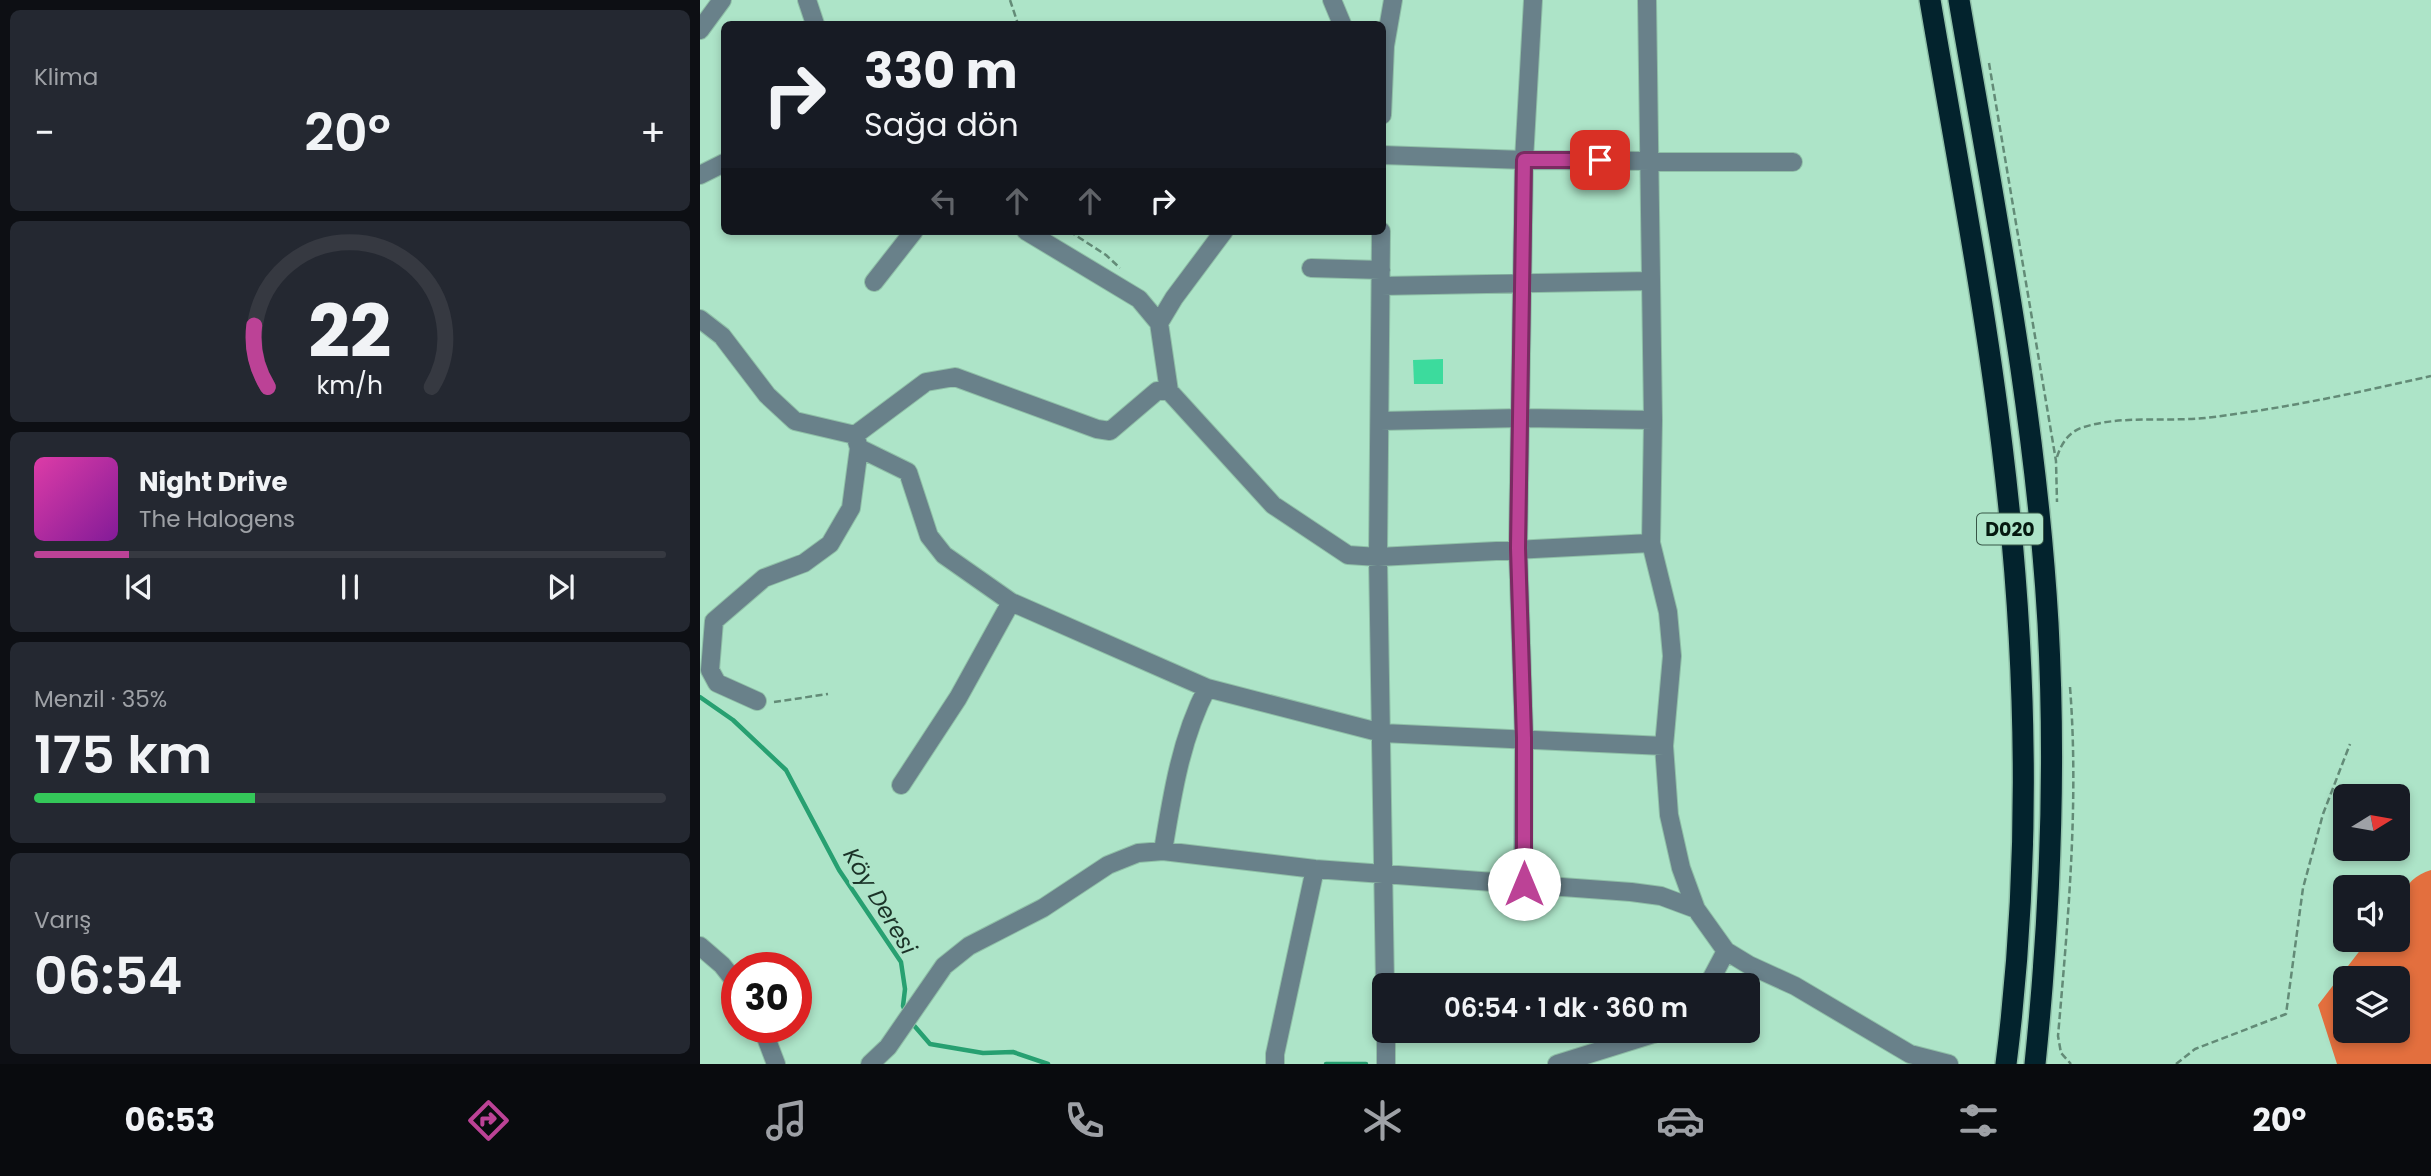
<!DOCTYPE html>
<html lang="tr">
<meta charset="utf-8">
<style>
:root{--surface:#171b24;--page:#242831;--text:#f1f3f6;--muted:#9ea1a6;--line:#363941;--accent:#bc4296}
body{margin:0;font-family:Poppins,sans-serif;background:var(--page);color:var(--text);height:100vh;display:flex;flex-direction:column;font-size:26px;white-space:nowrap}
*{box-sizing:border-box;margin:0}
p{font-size:23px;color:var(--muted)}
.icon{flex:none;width:38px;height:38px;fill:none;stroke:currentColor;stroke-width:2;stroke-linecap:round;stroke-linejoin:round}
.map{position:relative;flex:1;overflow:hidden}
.drawer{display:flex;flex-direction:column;gap:10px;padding:10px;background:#0d0f14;width:700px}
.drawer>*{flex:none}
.banner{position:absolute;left:21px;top:21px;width:665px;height:214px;border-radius:10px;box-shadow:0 4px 10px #0003;background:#171b24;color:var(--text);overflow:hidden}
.needle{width:46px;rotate:79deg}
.buttons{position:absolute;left:1633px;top:784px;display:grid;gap:14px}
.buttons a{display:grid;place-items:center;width:77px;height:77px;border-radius:10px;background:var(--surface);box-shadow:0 4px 10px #0003;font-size:35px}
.speed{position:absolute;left:21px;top:952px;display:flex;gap:14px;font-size:35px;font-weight:700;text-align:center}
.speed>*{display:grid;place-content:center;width:91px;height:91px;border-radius:50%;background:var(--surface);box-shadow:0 4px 10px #0003;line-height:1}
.speed .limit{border:10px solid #d22;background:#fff;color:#111}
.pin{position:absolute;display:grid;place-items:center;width:60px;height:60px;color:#fff;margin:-30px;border-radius:14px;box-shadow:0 4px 10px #0006}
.me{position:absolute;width:77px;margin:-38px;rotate:0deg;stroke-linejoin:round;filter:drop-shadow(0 0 5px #0008)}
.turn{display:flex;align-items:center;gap:24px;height:147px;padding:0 28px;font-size:32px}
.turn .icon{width:91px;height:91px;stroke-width:2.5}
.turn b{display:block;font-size:49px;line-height:60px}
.lanes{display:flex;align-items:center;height:66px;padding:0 28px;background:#0003;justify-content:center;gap:35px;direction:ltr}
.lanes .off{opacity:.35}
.big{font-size:52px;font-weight:600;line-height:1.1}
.drawer .widget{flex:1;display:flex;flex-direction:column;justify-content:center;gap:10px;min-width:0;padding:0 24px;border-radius:10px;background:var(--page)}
.drawer .dial{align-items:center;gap:0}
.dial svg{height:182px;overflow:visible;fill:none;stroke:var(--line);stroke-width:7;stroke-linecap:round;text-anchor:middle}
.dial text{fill:var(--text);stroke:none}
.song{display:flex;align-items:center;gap:21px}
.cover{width:84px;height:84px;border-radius:10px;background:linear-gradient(135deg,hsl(320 70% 55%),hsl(290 70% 35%))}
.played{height:7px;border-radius:4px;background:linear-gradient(90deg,var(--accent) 15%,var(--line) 15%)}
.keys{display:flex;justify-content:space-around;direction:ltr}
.heat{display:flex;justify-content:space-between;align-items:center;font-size:38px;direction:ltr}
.charge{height:10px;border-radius:5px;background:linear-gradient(90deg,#34c759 35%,var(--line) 0)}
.trip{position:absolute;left:672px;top:973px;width:388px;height:70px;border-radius:10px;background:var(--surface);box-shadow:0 4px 10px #0003;font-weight:600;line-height:70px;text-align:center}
.dock{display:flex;height:112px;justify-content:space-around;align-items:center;background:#090b0e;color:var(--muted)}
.dock .icon{width:49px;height:49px}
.dock .on{color:var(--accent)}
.dock b{font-size:32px;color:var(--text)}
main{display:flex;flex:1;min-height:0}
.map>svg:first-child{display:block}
</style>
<main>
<section class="drawer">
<div class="widget"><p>Klima</p>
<div class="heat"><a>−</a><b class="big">20°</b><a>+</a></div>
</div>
<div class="widget dial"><svg viewBox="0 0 100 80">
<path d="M14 69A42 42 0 1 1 86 69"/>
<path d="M14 69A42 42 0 0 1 8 42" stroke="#bc4296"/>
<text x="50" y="56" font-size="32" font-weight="700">22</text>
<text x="50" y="72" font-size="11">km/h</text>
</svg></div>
<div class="widget">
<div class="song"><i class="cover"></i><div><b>Night Drive</b><p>The Halogens</p></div></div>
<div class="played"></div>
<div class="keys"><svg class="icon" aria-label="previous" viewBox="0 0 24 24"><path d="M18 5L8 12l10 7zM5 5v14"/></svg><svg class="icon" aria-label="pause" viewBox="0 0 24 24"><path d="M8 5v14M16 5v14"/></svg><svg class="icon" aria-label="next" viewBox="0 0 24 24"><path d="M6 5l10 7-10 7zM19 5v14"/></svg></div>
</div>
<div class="widget"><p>Menzil · 35%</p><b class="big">175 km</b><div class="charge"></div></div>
<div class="widget"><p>Varış</p><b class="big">06:54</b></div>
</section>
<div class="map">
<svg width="1731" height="1064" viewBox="0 0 1731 1064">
<rect width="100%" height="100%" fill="#ade4c8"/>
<path fill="#e36f3e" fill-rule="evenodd" d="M 1731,870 L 1731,1064 L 1637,1064 L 1618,1005 L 1668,940 L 1698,940 C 1698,911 1697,880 1731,870 ZM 1645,978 L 1698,978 L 1698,1031 L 1645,1031 Z"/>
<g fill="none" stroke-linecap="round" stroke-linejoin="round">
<path stroke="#27a071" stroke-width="4.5" d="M 0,697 L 33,720 L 86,770 L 139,870 L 201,962 L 205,989 L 203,1006 L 205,1011
M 211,1022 L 230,1044 L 283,1053 L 313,1052 L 348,1064
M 626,1064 L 666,1064"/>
</g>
<path fill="#3cdb9d" d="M 743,359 L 743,384 L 714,384 L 713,360 Z"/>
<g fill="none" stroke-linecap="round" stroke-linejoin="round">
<g stroke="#8fbfa7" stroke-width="20">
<path id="minor" d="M 107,0 L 115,24
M 632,0 L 642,24
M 947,0 L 953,420 L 951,543 L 968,612 L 972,656 L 964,746 L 969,815 L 981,868 L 996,909 L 1026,951 L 1049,965 L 1095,986 L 1210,1054 L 1249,1064
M 0,30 L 22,0
M 682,115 L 685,46 L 693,0
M 682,155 L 824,160 L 1093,162
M 0,175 L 24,163
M 326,231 L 439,299 L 459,323
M 524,231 L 474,298 L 459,323 L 469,391 L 573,505 L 648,555 L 678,557 L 951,543
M 681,231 L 678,557 L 685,985
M 611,268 L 681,270
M 174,282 L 214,231
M 681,286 L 951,281
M 0,319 L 22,336 L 67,395 L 95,421 L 155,435 L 226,382 L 255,377 L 397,429 L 410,431 L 457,391 L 469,391
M 680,421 L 821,418 L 953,420
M 155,435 L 159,448 L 208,472 L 229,536 L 244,555 L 311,602 L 507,688 L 682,733 L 964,746
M 57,701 L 17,683 L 10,670 L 14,621 L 64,578 L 104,563 L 130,544 L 151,508 L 159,448
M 201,785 L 258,698 L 311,602
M 463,851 L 615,869 L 931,892 L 961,896 L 996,909
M 823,884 L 824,738 L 818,548 L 824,160 L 833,0
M 0,946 L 22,965 L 37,984
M 1008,985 L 1026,951
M 62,1027 L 76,1064
M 686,1031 L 686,1064
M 170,1064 L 188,1047 L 244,966 L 269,946 L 343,908 L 408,865 L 438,853 L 463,851 C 472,795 481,738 507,688
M 575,1064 L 575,1054 L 615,869
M 857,1064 L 963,1031"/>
</g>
<g stroke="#8fbfa7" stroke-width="24">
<path id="highway" d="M 1230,0 C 1255,148 1284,297 1302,446 C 1327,650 1332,860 1306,1064
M 1259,0 C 1294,206 1336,414 1348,623 C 1356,770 1350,918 1335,1064"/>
</g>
<path stroke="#638b77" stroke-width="2.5" stroke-dasharray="7 3.5" stroke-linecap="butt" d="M 310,0 L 318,24
M 1289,63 L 1356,461 L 1357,502
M 369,231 L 406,255 L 420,268
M 1357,457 C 1361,444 1369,431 1384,427 C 1423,415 1465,422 1505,418 C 1582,409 1656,393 1731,376
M 1370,687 C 1379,803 1368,921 1358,1036 L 1361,1053 L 1371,1064
M 74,702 L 128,694
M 1476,1064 L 1495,1049 L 1586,1014 L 1603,888 L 1623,814 L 1650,744"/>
<use href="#minor" stroke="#69818a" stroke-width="18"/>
<use href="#highway" stroke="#03232d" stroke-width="21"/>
</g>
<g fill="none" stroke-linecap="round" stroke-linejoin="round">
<g stroke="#7a2b62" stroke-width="18">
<path id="route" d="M 824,884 L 824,738 L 818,548 L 824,160 L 900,160"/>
</g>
<use href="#route" stroke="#bc4296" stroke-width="12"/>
</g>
<g text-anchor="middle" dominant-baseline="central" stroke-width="6" stroke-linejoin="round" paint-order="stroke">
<rect fill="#ade4c8" stroke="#375647" stroke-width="2" x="1277" y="513.5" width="66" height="31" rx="5"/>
<g font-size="19" font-weight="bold" fill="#051910">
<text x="1310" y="529">D020</text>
</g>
<g font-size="23" font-style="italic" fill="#1b3328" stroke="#ade4c8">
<text transform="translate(180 901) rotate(59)">Köy Deresi</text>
</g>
</g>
</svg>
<div class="buttons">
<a><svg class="needle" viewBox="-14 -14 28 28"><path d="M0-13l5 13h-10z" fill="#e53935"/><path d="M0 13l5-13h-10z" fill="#9ea1a6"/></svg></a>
<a><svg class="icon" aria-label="sound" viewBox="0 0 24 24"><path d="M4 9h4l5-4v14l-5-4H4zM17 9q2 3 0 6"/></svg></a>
<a><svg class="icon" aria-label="layers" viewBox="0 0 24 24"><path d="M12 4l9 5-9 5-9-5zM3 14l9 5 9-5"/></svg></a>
</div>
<div class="speed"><div class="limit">30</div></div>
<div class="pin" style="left:900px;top:160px;background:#d93025"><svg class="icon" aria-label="arrive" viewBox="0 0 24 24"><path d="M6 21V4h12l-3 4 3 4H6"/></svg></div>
<svg class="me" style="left:824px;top:884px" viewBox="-20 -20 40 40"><circle r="19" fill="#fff"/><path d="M0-13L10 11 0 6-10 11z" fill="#bc4296"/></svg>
<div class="trip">06:54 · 1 dk · 360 m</div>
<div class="banner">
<div class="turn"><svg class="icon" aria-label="right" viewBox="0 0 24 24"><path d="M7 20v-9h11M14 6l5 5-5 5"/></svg><div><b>330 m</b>Sağa dön</div></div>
<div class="lanes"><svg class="icon off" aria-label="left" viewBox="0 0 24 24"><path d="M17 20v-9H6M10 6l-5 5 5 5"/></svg><svg class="icon off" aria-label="ahead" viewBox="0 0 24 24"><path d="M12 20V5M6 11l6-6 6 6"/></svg><svg class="icon off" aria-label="ahead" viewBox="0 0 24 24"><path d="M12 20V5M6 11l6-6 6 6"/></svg><svg class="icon" aria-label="right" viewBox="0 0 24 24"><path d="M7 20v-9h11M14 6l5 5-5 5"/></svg></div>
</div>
</div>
</main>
<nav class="dock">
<b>06:53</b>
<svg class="icon on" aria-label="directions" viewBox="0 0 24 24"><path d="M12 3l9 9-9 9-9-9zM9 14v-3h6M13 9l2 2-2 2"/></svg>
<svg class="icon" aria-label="music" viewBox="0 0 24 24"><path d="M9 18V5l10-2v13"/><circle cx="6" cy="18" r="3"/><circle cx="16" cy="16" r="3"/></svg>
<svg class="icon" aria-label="phone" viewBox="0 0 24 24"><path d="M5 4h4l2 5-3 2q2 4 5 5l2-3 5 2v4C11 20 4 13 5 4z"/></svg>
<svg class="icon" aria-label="climate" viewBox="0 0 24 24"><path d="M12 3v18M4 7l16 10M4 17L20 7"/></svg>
<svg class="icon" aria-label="car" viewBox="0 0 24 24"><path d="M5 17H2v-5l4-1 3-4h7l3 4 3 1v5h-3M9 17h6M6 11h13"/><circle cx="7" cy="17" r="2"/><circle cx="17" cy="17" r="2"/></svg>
<svg class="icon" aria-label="filters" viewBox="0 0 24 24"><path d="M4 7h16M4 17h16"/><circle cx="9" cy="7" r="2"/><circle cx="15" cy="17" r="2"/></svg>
<b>20°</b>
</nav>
